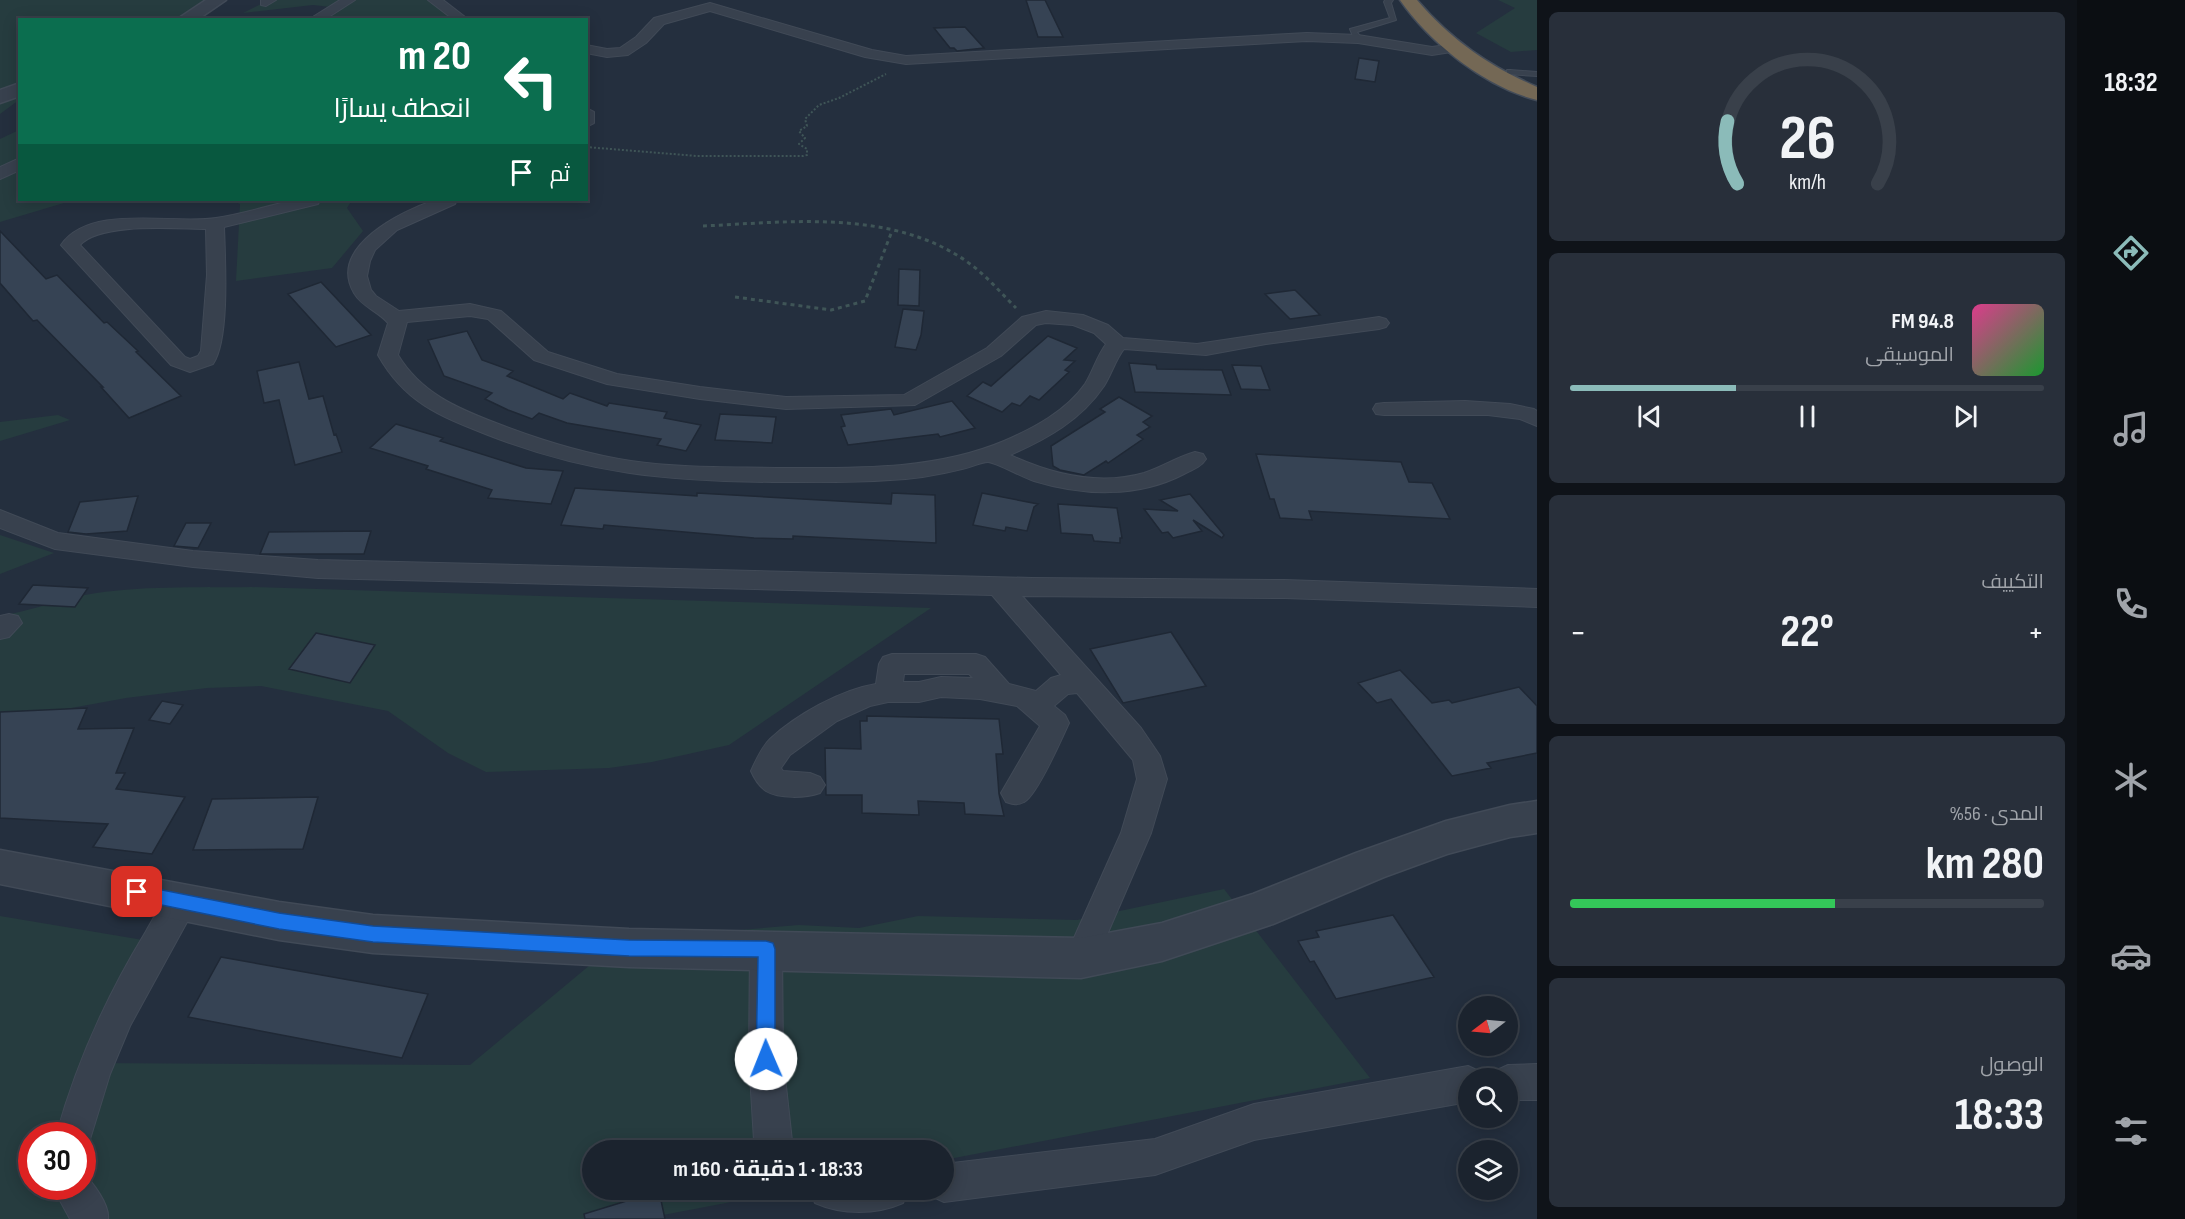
<!DOCTYPE html>
<html lang="ar">
<meta charset="utf-8">
<style>
:root{--surface:#1b232e;--page:#282f3a;--text:#f1f3f6;--muted:#a0a4aa;--line:#39404a;--accent:#8bbbb9}
body{margin:0;font-family:"Sofia Sans Condensed",Cairo,sans-serif;background:var(--page);color:var(--text);direction:rtl;height:100vh;display:flex;flex-direction:column;font-size:22px;white-space:nowrap}
*{box-sizing:border-box;margin:0}
p{font-size:20px;color:var(--muted)}
.icon{flex:none;width:33px;height:33px;fill:none;stroke:currentColor;stroke-width:2;stroke-linecap:round;stroke-linejoin:round}
.map{position:relative;flex:1;overflow:hidden;direction:ltr}
.details{display:flex;flex-direction:column;gap:12px;padding:12px;background:#0f1319;width:540px}
.details>*{flex:none}
.banner{position:absolute;left:18px;top:18px;width:570px;height:183px;border-radius:0px;box-shadow:0 3px 15px #0003,0 0 0 2px var(--line);direction:rtl;background:#0b6e4f;color:#fff;overflow:hidden}
.needle{width:39px;rotate:254deg}
.tools{position:absolute;left:1458px;top:996px;display:grid;gap:12px}
.tools a{display:grid;place-items:center;width:60px;height:60px;border-radius:50%;background:var(--surface);box-shadow:0 3px 15px #0003,0 0 0 2px var(--line);font-size:30px}
.speed{position:absolute;left:18px;top:1122px;display:flex;gap:12px;font-size:30px;font-weight:700;text-align:center}
.speed>*{display:grid;place-content:center;width:78px;height:78px;border-radius:50%;background:var(--surface);box-shadow:0 3px 15px #0003,0 0 0 2px var(--line);line-height:1}
.speed .limit{border:9px solid #d22;background:#fff;color:#111}
.pin{position:absolute;display:grid;place-items:center;width:51px;height:51px;color:#fff;margin:-26px;border-radius:12px;box-shadow:0 3px 9px #0006}
.me{position:absolute;width:66px;margin:-33px;rotate:359deg;stroke-linejoin:round;filter:drop-shadow(0 0 4px #0008)}
.turn{display:flex;align-items:center;gap:21px;height:126px;padding:0 18px;font-size:27px}
.turn .icon{width:78px;height:78px;stroke-width:2.5}
.turn b{display:block;font-size:42px;line-height:51px}
.then{display:flex;align-items:center;height:57px;padding:0 18px;background:#0003;gap:12px;font-size:22px}
.big{font-size:45px;font-weight:700;line-height:1.1}
.details .tile{flex:1;display:flex;flex-direction:column;justify-content:center;gap:9px;min-width:0;padding:0 21px;border-radius:9px;background:var(--page)}
.details .dial{align-items:center;gap:0}
.dial svg{height:156px;overflow:visible;fill:none;stroke:var(--line);stroke-width:7;stroke-linecap:round;text-anchor:middle}
.dial text{fill:var(--text);stroke:none}
.song{display:flex;align-items:center;gap:18px}
.cover{width:72px;height:72px;border-radius:9px;background:linear-gradient(135deg,hsl(330 70% 55%),hsl(130 70% 35%))}
.played{height:6px;border-radius:3px;background:linear-gradient(90deg,var(--accent) 35%,var(--line) 35%)}
.keys{display:flex;justify-content:space-around;direction:ltr}
.heat{display:flex;justify-content:space-between;align-items:center;font-size:33px;direction:ltr}
.charge{height:9px;border-radius:4px;background:linear-gradient(90deg,#34c759 56%,var(--line) 0)}
.trip{position:absolute;left:582px;top:1140px;width:372px;height:60px;border-radius:30px;background:var(--surface);box-shadow:0 3px 15px #0003,0 0 0 2px var(--line);font-weight:700;line-height:60px;text-align:center;direction:rtl}
main{display:flex;flex:1;min-height:0}
.tab-bar{display:flex;flex-direction:column;width:108px;justify-content:space-around;align-items:center;background:#0b0e12;color:var(--muted)}
.tab-bar .icon{width:42px;height:42px}
.tab-bar .active{color:var(--accent)}
.tab-bar b{font-size:27px;color:var(--text)}
.map>svg:first-child{display:block}
</style>
<main>
<nav class="tab-bar">
<b>18:32</b>
<svg class="icon active" aria-label="directions" viewBox="0 0 24 24"><path d="M12 3l9 9-9 9-9-9zM9 14v-3h6M13 9l2 2-2 2"/></svg>
<svg class="icon" aria-label="music" viewBox="0 0 24 24"><path d="M9 18V5l10-2v13"/><circle cx="6" cy="18" r="3"/><circle cx="16" cy="16" r="3"/></svg>
<svg class="icon" aria-label="phone" viewBox="0 0 24 24"><path d="M5 4h4l2 5-3 2q2 4 5 5l2-3 5 2v4C11 20 4 13 5 4z"/></svg>
<svg class="icon" aria-label="climate" viewBox="0 0 24 24"><path d="M12 3v18M4 7l16 10M4 17L20 7"/></svg>
<svg class="icon" aria-label="car" viewBox="0 0 24 24"><path d="M5 17H2v-5l4-1 3-4h7l3 4 3 1v5h-3M9 17h6M6 11h13"/><circle cx="7" cy="17" r="2"/><circle cx="17" cy="17" r="2"/></svg>
<svg class="icon" aria-label="filters" viewBox="0 0 24 24"><path d="M4 7h16M4 17h16"/><circle cx="9" cy="7" r="2"/><circle cx="15" cy="17" r="2"/></svg>
</nav>
<section class="details">
<div class="tile dial"><svg viewBox="0 0 100 80">
<path d="M14 69A42 42 0 1 1 86 69"/>
<path d="M14 69A42 42 0 0 1 9 37" stroke="#8bbbb9"/>
<text x="50" y="56" font-size="32" font-weight="700">26</text>
<text x="50" y="72" font-size="11">km/h</text>
</svg></div>
<div class="tile">
<div class="song"><i class="cover"></i><div><b>94.8 FM</b><p>الموسيقى</p></div></div>
<div class="played"></div>
<div class="keys"><svg class="icon" aria-label="previous" viewBox="0 0 24 24"><path d="M18 5L8 12l10 7zM5 5v14"/></svg><svg class="icon" aria-label="pause" viewBox="0 0 24 24"><path d="M8 5v14M16 5v14"/></svg><svg class="icon" aria-label="next" viewBox="0 0 24 24"><path d="M6 5l10 7-10 7zM19 5v14"/></svg></div>
</div>
<div class="tile"><p>التكييف</p>
<div class="heat"><a>−</a><b class="big">22°</b><a>+</a></div>
</div>
<div class="tile"><p>المدى · 56%</p><b class="big">280 km</b><div class="charge"></div></div>
<div class="tile"><p>الوصول</p><b class="big">18:33</b></div>
</section>
<div class="map">
<svg width="1537" height="1219" viewBox="0 0 1537 1219">
<rect width="100%" height="100%" fill="#242f3e"/>
<path fill="#263c3f" fill-rule="evenodd" d="M 0,0 L 204,0 L 180,16 L 206,19 L 20,20 L 19,100 L 0,114 Z
M 269,0 L 441,0 L 468,19 L 307,19 L 330,7 L 313,5 L 243,13 Z
M 1498,0 L 1537,0 L 1537,50 L 1511,52 L 1476,33 L 1515,8 Z
M 19,130 L 20,200 L 74,200 L 0,222 L 0,139 Z
M 231,200 L 352,200 L 347,208 L 363,231 L 332,268 L 236,281 L 240,204 Z
M 58,415 L 70,420 L 0,441 L 0,422 Z
M 0,535 L 54,553 L 0,574 Z
M 251,587 L 931,608 L 729,745 L 652,762 L 609,768 L 486,772 L 448,753 L 388,711 L 261,686 L 207,688 L 126,698 L 0,721 L 0,616 C 29,611 56,601 85,595 C 139,585 196,588 251,587 Z
M 1224,889 L 1370,1078 L 944,1160 L 944,1150 L 592,1150 L 592,1190 L 794,1190 L 642,1219 L 0,1219 L 0,916 L 167,944 L 84,1063 L 470,1065 L 620,940 L 799,925 L 859,928 L 918,916 L 1077,920 ZM 32,1136 L 82,1136 L 82,1186 L 32,1186 Z"/>
<path fill="#364354" stroke="#1f2835" stroke-width="1.5" d="M 1026,0 L 1045,0 L 1063,37 L 1038,37 Z
M 965,27 L 984,48 L 957,51 L 954,48 L 950,48 L 934,28 Z
M 1359,58 L 1379,61 L 1375,82 L 1355,79 Z
M 0,231 L 46,279 L 57,275 L 104,323 L 107,322 L 138,351 L 136,352 L 181,396 L 129,418 L 101,387 L 103,387 L 37,320 L 33,321 L 0,283 Z
M 899,269 L 920,270 L 919,306 L 898,305 Z
M 321,282 L 371,335 L 336,347 L 288,294 Z
M 1295,290 L 1320,315 L 1290,319 L 1265,294 Z
M 903,309 L 924,311 L 921,335 L 916,350 L 895,347 Z
M 467,331 L 482,360 L 513,371 L 507,376 L 563,399 L 570,393 L 607,406 L 609,403 L 667,412 L 664,418 L 701,425 L 686,451 L 657,445 L 661,439 L 567,423 L 539,413 L 532,419 L 508,410 L 485,399 L 492,393 L 444,376 L 428,340 Z
M 1048,336 L 1077,348 L 1064,360 L 1075,361 L 1065,370 L 1069,372 L 1039,400 L 1030,396 L 1020,406 L 1012,403 L 1002,412 L 967,396 L 983,382 L 991,386 Z
M 299,362 L 309,399 L 323,396 L 334,435 L 336,434 L 342,452 L 295,465 L 279,400 L 264,403 L 257,371 Z
M 1129,363 L 1156,365 L 1157,369 L 1222,370 L 1231,395 L 1135,392 Z
M 1232,365 L 1261,366 L 1270,390 L 1241,389 Z
M 1119,397 L 1152,416 L 1143,422 L 1150,427 L 1137,435 L 1143,439 L 1108,463 L 1106,461 L 1084,475 L 1060,470 L 1053,466 L 1051,446 L 1105,412 L 1100,409 Z
M 952,401 L 975,428 L 940,437 L 938,434 L 848,445 L 841,427 L 845,426 L 841,415 L 891,409 L 894,415 Z
M 720,414 L 776,417 L 772,443 L 715,440 Z
M 396,424 L 443,438 L 440,441 L 526,468 L 563,471 L 551,504 L 488,498 L 492,490 L 426,469 L 428,466 L 370,448 Z
M 1256,454 L 1401,462 L 1409,482 L 1432,483 L 1450,519 L 1309,511 L 1312,520 L 1280,518 L 1274,499 L 1270,499 Z
M 575,488 L 697,496 L 697,493 L 891,504 L 892,493 L 935,495 L 936,543 L 793,536 L 793,539 L 754,538 L 604,525 L 603,529 L 561,525 Z
M 982,493 L 1038,504 L 1034,507 L 1027,531 L 1006,527 L 1005,531 L 973,525 Z
M 1190,494 L 1224,535 L 1222,538 L 1193,520 L 1202,531 L 1173,538 L 1168,532 L 1162,533 L 1144,509 L 1178,511 L 1160,500 Z
M 138,496 L 127,531 L 86,534 L 68,532 L 80,502 Z
M 1058,504 L 1117,508 L 1122,538 L 1120,538 L 1120,543 L 1094,541 L 1092,535 L 1061,533 Z
M 186,523 L 211,523 L 198,548 L 174,546 Z
M 371,531 L 364,554 L 260,554 L 269,532 Z
M 33,585 L 88,588 L 75,607 L 19,604 Z
M 1171,632 L 1206,686 L 1123,703 L 1090,649 Z
M 316,633 L 375,645 L 350,683 L 289,669 Z
M 1400,670 L 1432,703 L 1449,700 L 1452,703 L 1519,687 L 1537,706 L 1537,753 L 1487,763 L 1491,768 L 1452,776 L 1391,699 L 1377,703 L 1358,683 Z
M 162,701 L 183,705 L 170,724 L 149,720 Z
M 87,708 L 78,729 L 134,728 L 116,773 L 125,773 L 116,789 L 185,797 L 152,854 L 93,847 L 108,824 L 0,818 L 0,712 Z
M 867,716 L 999,719 L 1003,754 L 996,754 L 999,794 L 1004,816 L 965,814 L 964,803 L 918,801 L 919,815 L 862,813 L 862,795 L 826,795 L 825,748 L 861,749 L 860,721 L 867,721 Z
M 318,797 L 303,849 L 193,850 L 212,799 Z
M 1393,915 L 1434,977 L 1336,999 L 1314,961 L 1310,962 L 1298,941 L 1319,937 L 1316,931 Z
M 221,957 L 428,994 L 402,1058 L 188,1017 Z
M 659,1191 L 665,1219 L 585,1219 L 584,1214 Z"/>
<g fill="none" stroke-linecap="round" stroke-linejoin="round">
<g stroke="#414a57" stroke-width="2">
<path id="service" d="M 1385,0 L 1393,0 L 1391,3 L 1396,20 L 1357,32 L 1362,39 L 1355,41 L 1350,29 L 1390,18 L 1384,2 Z
M 1510,70 L 1537,72 L 1537,76 L 1507,74 L 1507,70 Z"/>
</g>
<g stroke="#414a57" stroke-width="2">
<path id="minor" d="M 261,0 L 276,0 L 266,6 L 261,5 Z
M 340,0 L 355,0 L 324,20 L 308,20 Z
M 428,0 L 443,0 L 469,20 L 454,20 Z
M 710,3 L 872,50 L 906,56 L 1307,33 L 1358,35 L 1432,47 L 1453,44 L 1460,48 L 1458,51 L 1432,55 L 1358,43 L 1307,41 L 906,64 L 865,57 L 710,11 L 664,24 L 646,43 L 628,55 L 607,57 L 586,53 L 586,45 L 607,49 L 620,48 L 636,37 L 654,18 Z
M 586,108 L 594,112 L 594,123 L 586,127 Z
M 20,158 L 20,170 L 0,179 L 0,167 Z
M 293,200 L 320,200 L 318,204 L 224,227 C 225,259 230,339 213,364 L 190,372 L 171,365 L 61,245 C 90,203 173,225 216,218 C 242,214 268,206 293,200 ZM 206,229 L 207,275 L 201,351 L 198,356 L 190,359 L 185,357 L 80,245 C 101,222 176,229 206,229 Z
M 435,200 L 457,200 L 455,204 L 397,230 L 375,250 L 370,261 L 367,276 L 371,290 L 376,296 L 399,311 L 470,304 L 501,311 L 548,352 L 617,374 L 700,387 L 786,397 L 904,395 L 987,348 L 1022,317 L 1046,311 L 1083,315 L 1108,325 L 1123,338 L 1197,344 L 1379,317 L 1386,319 L 1389,323 L 1386,327 L 1379,329 L 1266,344 L 1206,355 L 1124,349 C 1116,359 1111,375 1104,386 C 1081,420 1047,439 1010,455 C 1051,474 1099,486 1144,473 C 1162,467 1177,457 1195,452 L 1203,454 L 1206,459 C 1201,467 1192,470 1184,474 C 1138,498 1083,496 1034,481 C 1024,478 995,462 988,462 C 980,462 970,468 962,469 C 938,475 915,479 890,480 C 851,483 812,482 773,482 C 667,481 588,474 488,435 C 440,416 405,403 378,355 L 388,323 C 378,311 362,307 354,293 C 327,247 402,211 435,200 ZM 470,316 L 488,319 L 534,360 L 607,384 L 700,399 L 786,409 L 915,405 L 1001,356 L 1036,325 L 1046,323 L 1073,325 L 1094,333 L 1106,344 C 1097,356 1093,371 1085,384 C 1066,411 1034,428 1004,441 C 933,471 853,468 776,468 C 728,467 679,468 631,461 C 585,454 540,440 496,423 C 457,408 421,393 398,355 L 407,322 Z
M 1465,401 L 1510,404 L 1534,409 L 1537,411 L 1537,426 L 1520,419 L 1488,415 L 1384,415 L 1376,414 L 1373,409 L 1376,404 L 1384,403 Z
M 0,510 L 58,533 L 193,551 L 318,560 L 1032,578 L 1285,580 L 1537,589 L 1537,607 L 1285,598 L 1022,596 L 1141,728 L 1160,756 L 1167,779 L 1151,833 L 1097,958 L 1093,969 L 1081,973 L 1069,969 L 1065,958 L 1121,833 L 1137,779 L 1133,760 L 1077,693 L 1068,694 L 1054,706 L 1065,715 L 1069,723 C 1062,738 1037,796 1024,802 C 1017,806 1012,804 1006,802 L 1001,793 L 1040,726 L 1017,706 L 980,699 L 941,697 L 919,702 L 888,702 L 870,706 L 837,721 L 790,755 L 781,768 L 783,771 L 810,773 L 820,777 L 825,785 L 820,793 C 806,798 779,799 766,791 C 759,786 754,778 751,771 C 756,760 761,748 770,739 C 796,715 840,690 876,684 L 879,664 L 883,657 L 892,654 L 976,654 L 985,657 L 1009,684 L 1036,691 L 1051,678 L 1061,675 L 992,595 L 318,578 L 193,567 L 55,549 L 0,528 ZM 904,674 L 969,674 L 973,678 L 941,677 L 919,682 L 903,682 Z
M 9,614 L 18,616 L 22,623 L 9,637 L 0,639 L 0,616 Z
M 182,888 L 193,892 L 198,902 L 130,1026 L 110,1074 L 87,1149 L 82,1151 L 82,1136 L 56,1136 C 76,1064 106,997 145,933 C 155,916 164,895 182,888 Z
M 766,934 L 778,938 L 782,949 L 783,1059 L 793,1150 L 757,1150 L 754,1140 L 749,1059 L 750,949 L 754,938 Z
M 1537,1064 L 1537,1100 L 1508,1100 L 1508,1078 L 1492,1078 L 1495,1071 L 1508,1065 Z
M 1468,1066 L 1481,1072 L 1483,1078 L 1468,1078 L 1468,1102 L 1254,1140 L 1155,1175 L 944,1202 L 931,1196 L 928,1190 L 944,1190 L 944,1164 L 1155,1139 L 1254,1104 Z
M 82,1172 C 92,1181 110,1205 108,1219 L 70,1219 L 52,1186 L 82,1186 Z
M 809,1190 L 909,1190 L 903,1203 C 876,1215 842,1215 815,1203 Z"/>
</g>
<g stroke="#414a57" stroke-width="3">
<path id="tertiary" d="M 206,0 L 226,0 L 197,20 L 176,20 Z
M 20,83 L 20,96 L 0,103 L 0,90 Z
M 1537,801 L 1537,833 L 1510,837 L 1447,854 L 1384,877 L 1273,924 L 1162,961 L 1081,978 L 629,967 L 373,953 L 279,940 L 0,884 L 0,850 L 279,902 L 373,915 L 629,929 L 1081,938 L 1162,923 L 1253,894 L 1356,853 L 1446,821 L 1510,805 Z"/>
</g>
<g stroke="#434c59" stroke-width="3">
<path id="motorway" d="M 1400,0 L 1417,0 C 1451,40 1489,66 1537,87 L 1537,100 C 1485,87 1430,43 1400,0 Z"/>
</g>
<path stroke="#3f5557" stroke-width="2" stroke-dasharray="2 2" stroke-linecap="butt" d="M 586,147 L 697,156 L 803,156 L 807,155 L 807,149 L 799,144 L 805,138 L 799,131 L 807,126 L 805,119 L 819,105 L 839,98 L 886,74"/>
<path stroke="#3f5557" stroke-width="3" stroke-dasharray="4 4" stroke-linecap="butt" d="M 703,226 C 789,222 891,209 966,261 C 985,274 1000,292 1016,308
M 735,297 L 831,310 L 865,301 L 892,231"/>
<use href="#service" fill="#38414e" fill-rule="evenodd"/>
<use href="#minor" fill="#38414e" fill-rule="evenodd"/>
<use href="#tertiary" fill="#38414e" fill-rule="evenodd"/>
<use href="#motorway" fill="#746855" fill-rule="evenodd"/>
</g>
<path fill="#1a73e8" stroke="#114b97" stroke-width="1.5" d="M 137,885 L 279,913 L 373,926 L 629,940 L 766,941 L 773,943 L 775,949 L 775,1059 L 772,1066 L 766,1068 L 759,1066 L 756,1059 L 758,957 L 629,956 L 373,942 L 279,929 L 137,900 L 131,898 L 128,892 L 131,887 Z"/>
</svg>
<div class="tools">
<a><svg class="needle" viewBox="-14 -14 28 28"><path d="M0-13l5 13h-10z" fill="#e53935"/><path d="M0 13l5-13h-10z" fill="#a0a4aa"/></svg></a>
<a><svg class="icon" aria-label="search" viewBox="0 0 24 24"><circle cx="10" cy="10" r="6"/><path d="M15 15l6 6"/></svg></a>
<a><svg class="icon" aria-label="layers" viewBox="0 0 24 24"><path d="M12 4l9 5-9 5-9-5zM3 14l9 5 9-5"/></svg></a>
</div>
<div class="speed"><div class="limit">30</div></div>
<div class="pin" style="left:137px;top:892px;background:#d93025"><svg class="icon" aria-label="arrive" viewBox="0 0 24 24"><path d="M6 21V4h12l-3 4 3 4H6"/></svg></div>
<svg class="me" style="left:766px;top:1059px" viewBox="-20 -20 40 40"><circle r="19" fill="#fff"/><path d="M0-13L10 11 0 6-10 11z" fill="#1a73e8"/></svg>
<div class="trip">18:33 · 1 دقيقة · 160 m</div>
<div class="banner">
<div class="turn"><svg class="icon" aria-label="left" viewBox="0 0 24 24"><path d="M17 20v-9H6M10 6l-5 5 5 5"/></svg><div><b>20 m</b>انعطف يسارًا</div></div>
<div class="then">ثم<svg class="icon" aria-label="arrive" viewBox="0 0 24 24"><path d="M6 21V4h12l-3 4 3 4H6"/></svg></div>
</div>
</div>
</main>
